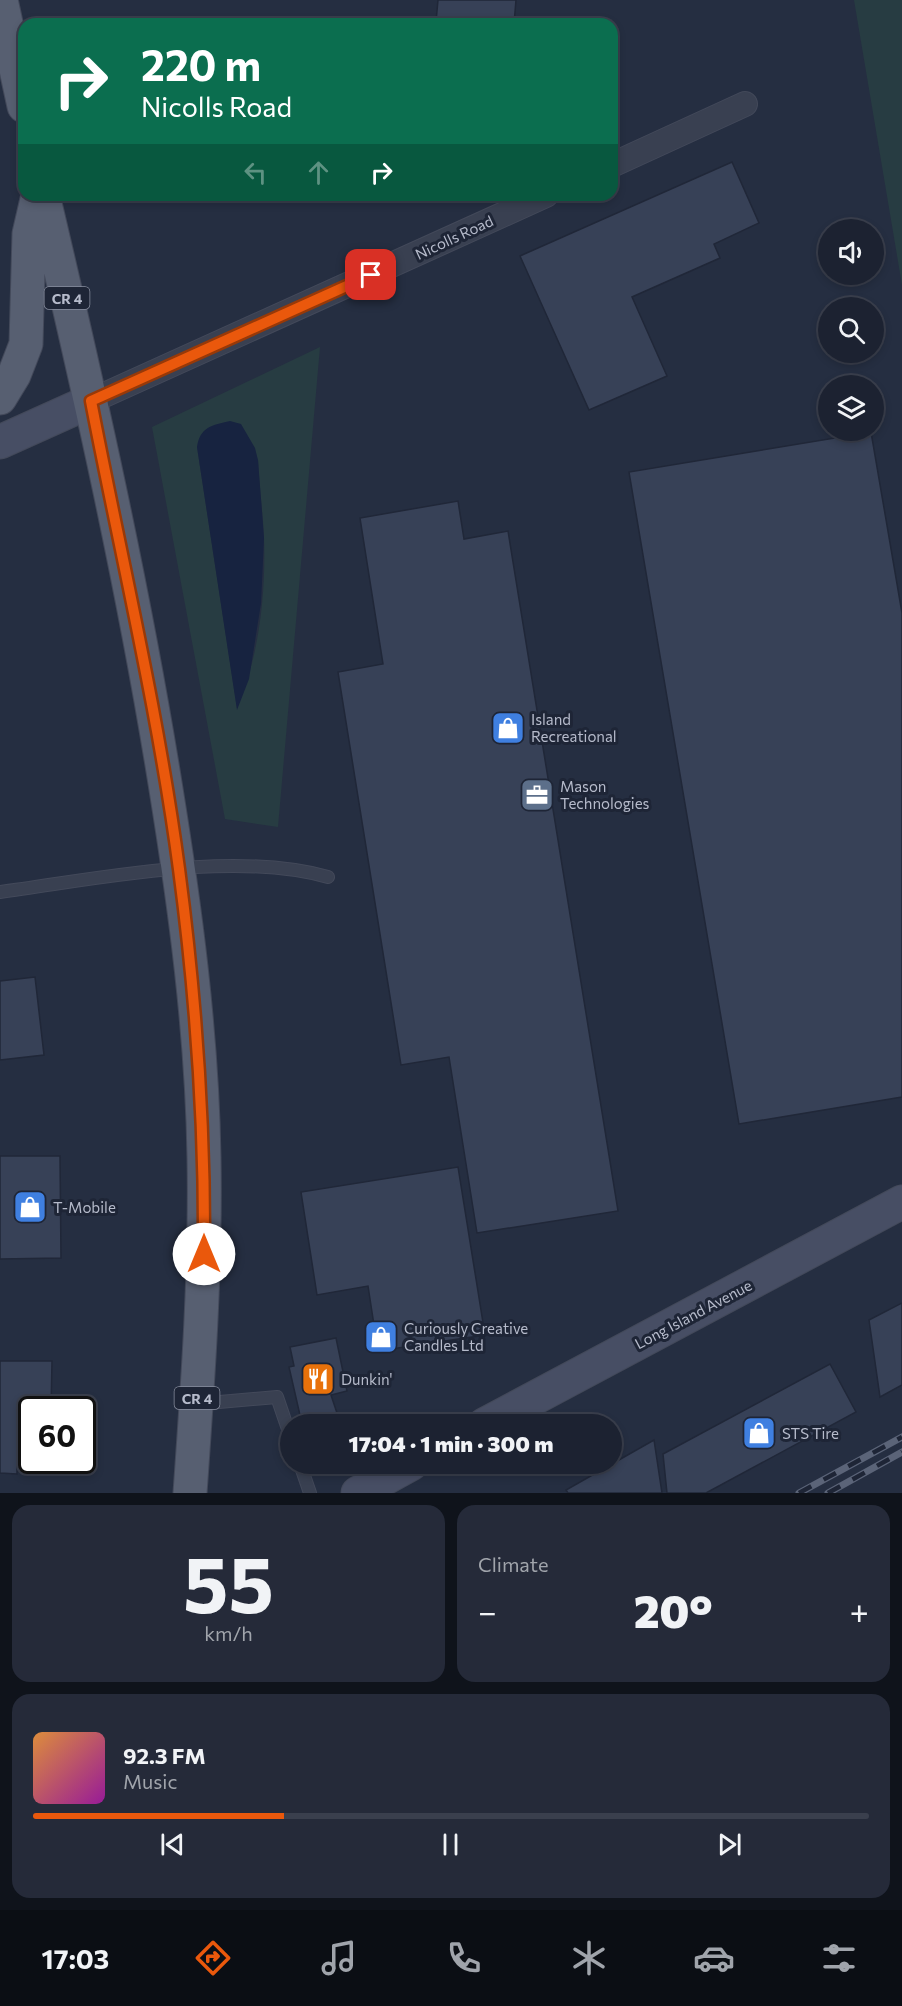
<!DOCTYPE html>
<meta charset="utf-8">
<style>
:root{--surface:#1c2231;--page:#252a39;--text:#f1f3f6;--muted:#a0a4ab;--line:#3a3f4d;--accent:#ea580c}
body{margin:0;font-family:Commissioner,sans-serif;background:var(--page);color:var(--text);height:100vh;display:flex;flex-direction:column;font-size:22px;white-space:nowrap}
*{box-sizing:border-box;margin:0}
p{font-size:20px;color:var(--muted)}
.icon{flex:none;width:33px;height:33px;fill:none;stroke:currentColor;stroke-width:2;stroke-linecap:round;stroke-linejoin:round}
.map{position:relative;height:1493px;overflow:hidden}
.details{display:flex;flex-direction:column;gap:12px;padding:12px;background:#0f131b;flex:1}
.details>*{flex:none}
.guide{position:absolute;left:18px;top:18px;width:600px;height:183px;border-radius:18px;box-shadow:0 3px 9px #0003,0 0 0 2px var(--line);background:#0b6e4f;color:#fff;overflow:hidden}
.buttons{position:absolute;left:818px;top:219px;display:grid;gap:12px}
.buttons a{display:grid;place-items:center;width:66px;height:66px;border-radius:50%;background:var(--surface);box-shadow:0 3px 9px #0003,0 0 0 2px var(--line);font-size:30px}
.speed{position:absolute;left:18px;top:1396px;display:flex;gap:12px;font-size:30px;font-weight:700;text-align:center}
.speed>*{display:grid;place-content:center;width:78px;height:78px;border-radius:50%;background:var(--surface);box-shadow:0 3px 9px #0003,0 0 0 2px var(--line);line-height:1}
.speed .limit{border:3px solid #111;border-radius:9px;background:#fff;color:#111}
.pin{position:absolute;display:grid;place-items:center;width:51px;height:51px;color:#fff;margin:-26px;border-radius:12px;box-shadow:0 3px 9px #0006}
.me{position:absolute;width:66px;margin:-33px;rotate:0deg;stroke-linejoin:round;filter:drop-shadow(0 0 4px #0008)}
.turn{display:flex;align-items:center;gap:21px;height:126px;padding:0 24px;font-size:27px}
.turn .icon{width:78px;height:78px;stroke-width:2.5}
.turn b{display:block;font-size:42px;line-height:51px}
.lanes{display:flex;align-items:center;height:57px;padding:0 24px;background:#0003;justify-content:center;gap:30px;direction:ltr}
.lanes .off{opacity:.35}
.big{font-size:45px;font-weight:800;line-height:1.1}
.details .card{flex:1;display:flex;flex-direction:column;justify-content:center;gap:9px;min-width:0;padding:0 21px;border-radius:18px;background:var(--page)}
.details .dial{align-items:center;gap:0}
.dial b{font-size:78px;line-height:1}
.song{display:flex;align-items:center;gap:18px}
.cover{width:72px;height:72px;border-radius:9px;background:linear-gradient(135deg,hsl(30 70% 55%),hsl(300 70% 35%))}
.played{height:6px;border-radius:3px;background:linear-gradient(90deg,var(--accent) 30%,var(--line) 30%)}
.keys{display:flex;justify-content:space-around;direction:ltr}
.heat{display:flex;justify-content:space-between;align-items:center;font-size:33px;direction:ltr}
.details .tiles{flex:1;display:grid;gap:12px;grid-template-columns:1fr 1fr}
.card:last-child{grid-column:span 2}
.trip{position:absolute;left:280px;top:1414px;width:342px;height:60px;border-radius:30px;background:var(--surface);box-shadow:0 3px 9px #0003,0 0 0 2px var(--line);font-weight:800;line-height:60px;text-align:center}
.dock{display:flex;height:96px;justify-content:space-around;align-items:center;background:#0b0e14;color:var(--muted)}
.dock .icon{width:42px;height:42px}
.dock .active{color:var(--accent)}
.dock b{font-size:27px;color:var(--text)}
.map>svg:first-child{display:block}
</style>
<div class="map">
<svg width="902" height="1493" viewBox="0 0 902 1493">
<rect width="100%" height="100%" fill="#252e41"/>
<path fill="#273c42" fill-rule="evenodd" d="M 854,0 L 902,0 L 902,285 Z
M 320,347 L 278,827 L 225,819 L 152,427 ZM 197,447 L 258,460 C 259,486 263,512 264,538 C 266,594 259,657 237,708 Z"/>
<path fill="#172340" d="M 230,421 L 241,424 L 255,448 L 258,460 L 264,538 L 261,603 L 249,679 L 237,710 L 197,447 C 200,427 212,425 230,421 Z"/>
<path fill="#374157" stroke="#202738" stroke-width="1.5" d="M 438,0 L 516,0 L 514,24 L 436,22 Z
M 732,162 L 759,223 L 714,244 L 720,258 L 632,297 L 667,376 L 589,410 L 520,256 Z
M 871,432 L 902,613 L 902,1097 L 739,1124 L 629,472 Z
M 458,501 L 464,539 L 508,531 L 618,1211 L 477,1233 L 449,1057 L 401,1065 L 338,672 L 383,664 L 360,518 Z
M 35,977 L 44,1055 L 0,1060 L 0,981 Z
M 0,1156 L 60,1156 L 61,1258 L 0,1259 Z
M 458,1167 L 485,1335 L 378,1351 L 368,1286 L 317,1295 L 301,1192 Z
M 902,1303 L 902,1385 L 880,1397 L 869,1320 Z
M 336,1338 L 347,1391 L 331,1395 L 337,1413 L 302,1424 L 289,1367 L 294,1366 L 290,1347 Z
M 0,1361 L 52,1361 L 51,1410 L 32,1410 L 32,1461 L 51,1462 L 17,1462 L 17,1474 L 0,1473 Z
M 830,1364 L 856,1412 L 706,1493 L 667,1493 L 663,1454 Z
M 654,1440 L 662,1493 L 568,1493 L 566,1490 Z"/>
<g fill="none" stroke-linecap="round" stroke-linejoin="round">
<g stroke="#43495a" stroke-width="14">
<path id="lane" d="M 0,892 C 98,879 232,850 328,877
M 197,1404 L 277,1397 L 291,1438
M 300,1464 L 310,1493"/>
</g>
<g stroke="#43495a" stroke-width="26">
<path id="street" d="M 612,165 L 745,104
M 91,401 L 546,195"/>
</g>
<g stroke="#43495a" stroke-width="35">
<path id="secondary" d="M 0,442 L 91,401
M 484,1425 L 902,1202
M 358,1493 L 411,1464"/>
</g>
<g stroke="#43495a" stroke-width="35">
<path id="primary" d="M 1,0 L 24,106
M 43,195 C 89,390 133,585 165,783 C 185,906 202,1032 204,1157 C 206,1269 198,1381 190,1493
M 0,398 L 14,375 L 26,344 L 29,234 L 38,195"/>
</g>
<use href="#lane" stroke="#394051" stroke-width="12"/>
<use href="#street" stroke="#394051" stroke-width="24"/>
<use href="#secondary" stroke="#474e64" stroke-width="33"/>
<use href="#primary" stroke="#575f71" stroke-width="33"/>
<g stroke="#5b6478" stroke-width="7">
<path id="rail" d="M 799,1493 L 902,1437
M 828,1493 L 902,1452"/>
</g>
<use href="#rail" stroke="#1e2536" stroke-width="4.5" stroke-dasharray="14" stroke-linecap="butt"/>
</g>
<g fill="none" stroke-linecap="round" stroke-linejoin="round">
<g stroke="#983908" stroke-width="15">
<path id="route" d="M 204,1254 C 205,1125 196,997 179,869 C 158,711 121,557 91,401 L 371,275"/>
</g>
<use href="#route" stroke="#ea580c" stroke-width="10"/>
</g>
<defs>
<g id="shop-square" transform="scale(1.725)"><rect x="-9" y="-9" width="18" height="18" rx="4" fill="#3f7fe0" stroke="#1e2536"/><path d="M-5-2.5h2.3a2.7 3.5 0 0 1 5.4 0H5L5.5 6h-11ZM-1.5-2.5h3a1.5 2.3 0 0 0-3 0Z" fill="#fff"/></g>
<g id="office-square" transform="scale(1.725)"><rect x="-9" y="-9" width="18" height="18" rx="4" fill="#5c6f8a" stroke="#1e2536"/><path d="M-6-3h4V-5.5h4V-3h4V5H-6ZM-1-4.5V-3h2v-1.5ZM-6 0V1H6V0Z" fill="#fff"/></g>
<g id="restaurant-square" transform="scale(1.725)"><rect x="-9" y="-9" width="18" height="18" rx="4" fill="#e8710a" stroke="#1e2536"/><path d="M-5-6h1v4h1v-4h1v4h1v-4h1v5L-1.5 .5V6h-2V.5L-5-1ZM5-6V6H3V1.5H1.5Q1.5-4 5-6Z" fill="#fff"/></g>
</defs>
<g fill-rule="evenodd">
<use href="#shop-square" x="508" y="728"/>
<use href="#office-square" x="537" y="795"/>
<use href="#shop-square" x="30" y="1207"/>
<use href="#shop-square" x="381" y="1337"/>
<use href="#restaurant-square" x="318" y="1379"/>
<use href="#shop-square" x="759" y="1433"/>
</g>
<g text-anchor="middle" dominant-baseline="central" stroke-width="6" stroke-linejoin="round" paint-order="stroke">
<g fill="#1e2536" stroke="#888e9e" stroke-width="1.5">
<rect x="44.5" y="287" width="45" height="22" rx="4.5"/>
<rect x="174.5" y="1387" width="45" height="22" rx="4.5"/>
</g>
<g font-size="14" font-weight="bold" fill="#b6bbcb">
<text x="67" y="298">CR 4</text>
<text x="197" y="1398">CR 4</text>
</g>
<g font-size="15" fill="#b6bbcb" stroke="#1e2536">
<text transform="translate(454 237) rotate(-25)">Nicolls Road</text>
<text transform="translate(693 1314) rotate(-28)">Long Island Avenue</text>
</g>
<g font-size="15" fill="#b6bbcb" stroke="#1e2536" text-anchor="start">
<text x="531" y="719">Island<tspan x="531" dy="17">Recreational</tspan></text>
<text x="560" y="786">Mason<tspan x="560" dy="17">Technologies</tspan></text>
<text x="53" y="1207">T-Mobile</text>
<text x="404" y="1328">Curiously Creative<tspan x="404" dy="17">Candles Ltd</tspan></text>
<text x="341" y="1379">Dunkin'</text>
<text x="782" y="1433">STS Tire</text>
</g>
</g>
</svg>
<div class="buttons">
<a><svg class="icon" aria-label="sound" viewBox="0 0 24 24"><path d="M4 9h4l5-4v14l-5-4H4zM17 9q2 3 0 6"/></svg></a>
<a><svg class="icon" aria-label="search" viewBox="0 0 24 24"><circle cx="10" cy="10" r="6"/><path d="M15 15l6 6"/></svg></a>
<a><svg class="icon" aria-label="layers" viewBox="0 0 24 24"><path d="M12 4l9 5-9 5-9-5zM3 14l9 5 9-5"/></svg></a>
</div>
<div class="speed"><div class="limit">60</div></div>
<div class="pin" style="left:371px;top:275px;background:#d93025"><svg class="icon" aria-label="arrive" viewBox="0 0 24 24"><path d="M6 21V4h12l-3 4 3 4H6"/></svg></div>
<svg class="me" style="left:204px;top:1254px" viewBox="-20 -20 40 40"><circle r="19" fill="#fff"/><path d="M0-13L10 11 0 6-10 11z" fill="#ea580c"/></svg>
<div class="trip">17:04 · 1 min · 300 m</div>
<div class="guide">
<div class="turn"><svg class="icon" aria-label="right" viewBox="0 0 24 24"><path d="M7 20v-9h11M14 6l5 5-5 5"/></svg><div><b>220 m</b>Nicolls Road</div></div>
<div class="lanes"><svg class="icon off" aria-label="left" viewBox="0 0 24 24"><path d="M17 20v-9H6M10 6l-5 5 5 5"/></svg><svg class="icon off" aria-label="ahead" viewBox="0 0 24 24"><path d="M12 20V5M6 11l6-6 6 6"/></svg><svg class="icon" aria-label="right" viewBox="0 0 24 24"><path d="M7 20v-9h11M14 6l5 5-5 5"/></svg></div>
</div>
</div>
<section class="details">
<div class="tiles">
<div class="card dial"><b>55</b><p>km/h</p></div>
<div class="card"><p>Climate</p>
<div class="heat"><a>−</a><b class="big">20°</b><a>+</a></div>
</div>
<div class="card">
<div class="song"><i class="cover"></i><div><b>92.3 FM</b><p>Music</p></div></div>
<div class="played"></div>
<div class="keys"><svg class="icon" aria-label="previous" viewBox="0 0 24 24"><path d="M18 5L8 12l10 7zM5 5v14"/></svg><svg class="icon" aria-label="pause" viewBox="0 0 24 24"><path d="M8 5v14M16 5v14"/></svg><svg class="icon" aria-label="next" viewBox="0 0 24 24"><path d="M6 5l10 7-10 7zM19 5v14"/></svg></div>
</div>
</div>
</section>
<nav class="dock">
<b>17:03</b>
<svg class="icon active" aria-label="directions" viewBox="0 0 24 24"><path d="M12 3l9 9-9 9-9-9zM9 14v-3h6M13 9l2 2-2 2"/></svg>
<svg class="icon" aria-label="music" viewBox="0 0 24 24"><path d="M9 18V5l10-2v13"/><circle cx="6" cy="18" r="3"/><circle cx="16" cy="16" r="3"/></svg>
<svg class="icon" aria-label="phone" viewBox="0 0 24 24"><path d="M5 4h4l2 5-3 2q2 4 5 5l2-3 5 2v4C11 20 4 13 5 4z"/></svg>
<svg class="icon" aria-label="climate" viewBox="0 0 24 24"><path d="M12 3v18M4 7l16 10M4 17L20 7"/></svg>
<svg class="icon" aria-label="car" viewBox="0 0 24 24"><path d="M5 17H2v-5l4-1 3-4h7l3 4 3 1v5h-3M9 17h6M6 11h13"/><circle cx="7" cy="17" r="2"/><circle cx="17" cy="17" r="2"/></svg>
<svg class="icon" aria-label="filters" viewBox="0 0 24 24"><path d="M4 7h16M4 17h16"/><circle cx="9" cy="7" r="2"/><circle cx="15" cy="17" r="2"/></svg>
</nav>
